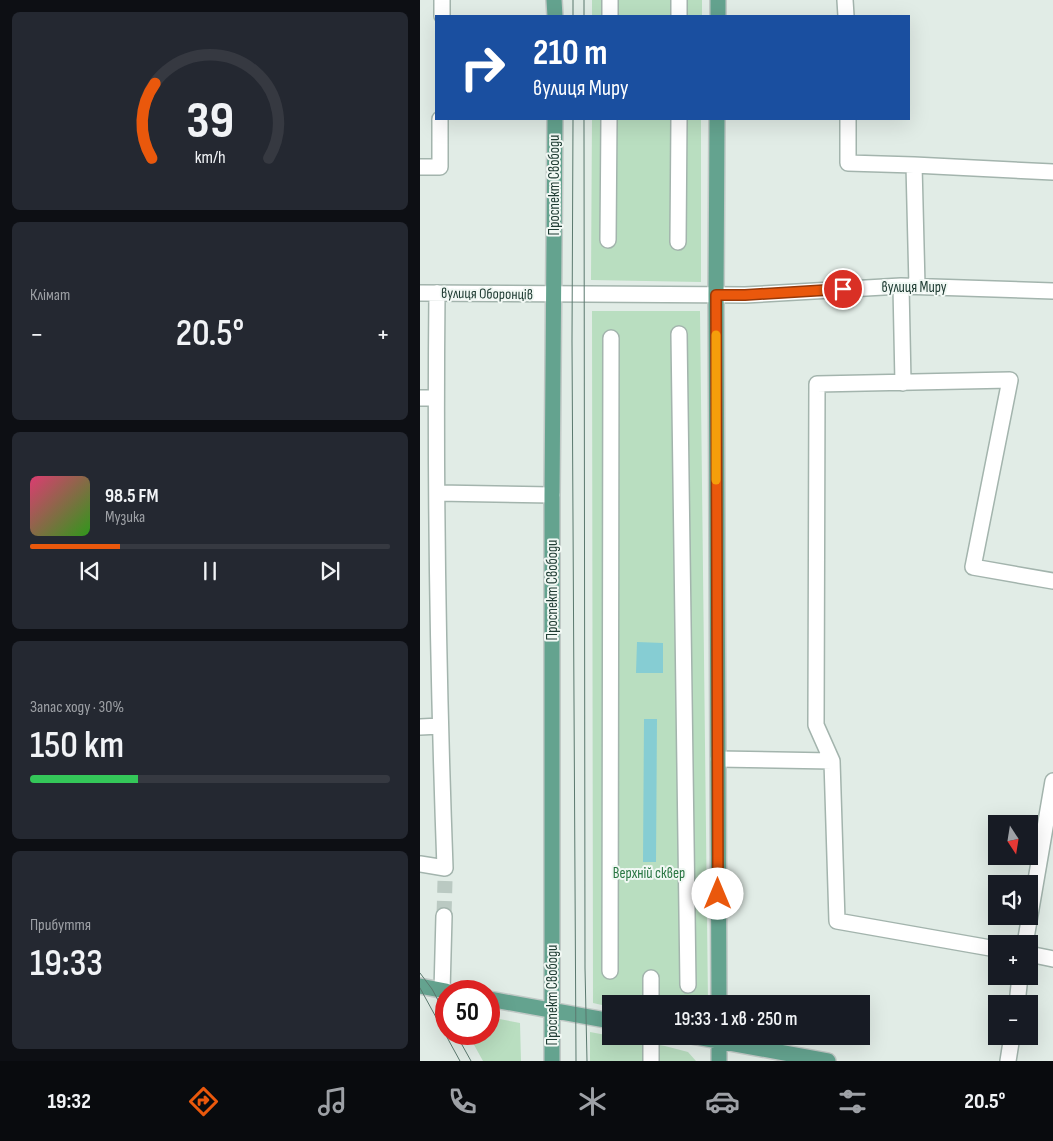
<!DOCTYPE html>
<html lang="uk">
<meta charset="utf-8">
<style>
:root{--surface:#171b24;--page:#242831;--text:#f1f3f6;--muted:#9ea1a6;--line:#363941;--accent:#ea580c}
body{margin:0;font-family:"Sofia Sans Condensed",sans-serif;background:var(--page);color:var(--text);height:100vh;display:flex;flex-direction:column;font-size:19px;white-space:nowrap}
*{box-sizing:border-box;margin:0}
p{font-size:16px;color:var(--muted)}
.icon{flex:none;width:28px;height:28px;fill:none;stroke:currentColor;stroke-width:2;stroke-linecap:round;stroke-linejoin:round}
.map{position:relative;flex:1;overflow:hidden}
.panel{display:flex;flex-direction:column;gap:12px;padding:12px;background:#0d0f14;width:420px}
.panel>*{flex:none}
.guide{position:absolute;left:15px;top:15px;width:475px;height:105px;border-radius:0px;box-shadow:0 5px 20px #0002;background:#1a4fa0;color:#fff;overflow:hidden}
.needle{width:32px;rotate:168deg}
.tools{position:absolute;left:568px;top:815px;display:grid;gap:10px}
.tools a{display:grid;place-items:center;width:50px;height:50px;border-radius:0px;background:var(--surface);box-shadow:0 5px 20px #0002;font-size:25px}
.speed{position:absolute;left:15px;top:980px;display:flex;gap:10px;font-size:25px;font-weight:700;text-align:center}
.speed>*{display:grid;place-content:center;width:65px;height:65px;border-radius:50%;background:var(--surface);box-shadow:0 5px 20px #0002;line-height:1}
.speed .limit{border:8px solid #d22;background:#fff;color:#111}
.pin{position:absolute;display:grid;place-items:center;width:42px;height:42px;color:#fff;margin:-21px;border:2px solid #fff;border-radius:50%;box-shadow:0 1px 5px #0007}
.me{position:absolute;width:55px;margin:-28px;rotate:0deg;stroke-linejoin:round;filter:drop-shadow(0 0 4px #0008)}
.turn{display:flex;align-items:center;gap:18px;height:105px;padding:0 15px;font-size:22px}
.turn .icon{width:65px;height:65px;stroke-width:2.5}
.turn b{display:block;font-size:35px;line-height:42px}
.big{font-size:38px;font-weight:600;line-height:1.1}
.panel .widget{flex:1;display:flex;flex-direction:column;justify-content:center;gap:8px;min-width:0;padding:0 18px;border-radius:8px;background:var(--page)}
.panel .dial{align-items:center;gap:0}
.dial svg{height:130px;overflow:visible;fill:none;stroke:var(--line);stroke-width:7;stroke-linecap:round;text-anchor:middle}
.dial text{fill:var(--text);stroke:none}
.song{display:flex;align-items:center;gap:15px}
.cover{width:60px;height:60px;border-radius:8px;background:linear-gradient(135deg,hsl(340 70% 55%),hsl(110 70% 35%))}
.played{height:5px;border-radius:2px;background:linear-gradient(90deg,var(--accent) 25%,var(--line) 25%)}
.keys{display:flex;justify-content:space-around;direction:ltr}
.heat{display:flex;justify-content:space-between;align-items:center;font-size:28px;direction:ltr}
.charge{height:8px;border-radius:4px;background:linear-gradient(90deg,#34c759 30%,var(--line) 0)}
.trip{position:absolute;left:182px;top:995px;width:268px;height:50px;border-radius:0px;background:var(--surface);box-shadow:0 5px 20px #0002;font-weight:600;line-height:50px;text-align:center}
.dock{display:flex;height:80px;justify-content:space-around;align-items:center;background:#090b0e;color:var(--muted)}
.dock .icon{width:35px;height:35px}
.dock .active{color:var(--accent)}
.dock b{font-size:22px;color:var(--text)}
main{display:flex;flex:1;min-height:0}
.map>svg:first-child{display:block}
</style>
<main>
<section class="panel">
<div class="widget dial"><svg viewBox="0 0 100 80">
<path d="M14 69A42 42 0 1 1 86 69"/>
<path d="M14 69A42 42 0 0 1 16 23" stroke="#ea580c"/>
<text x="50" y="56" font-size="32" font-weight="700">39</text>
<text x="50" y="72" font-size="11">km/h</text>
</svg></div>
<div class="widget"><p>Клімат</p>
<div class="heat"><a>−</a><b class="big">20.5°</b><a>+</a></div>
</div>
<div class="widget">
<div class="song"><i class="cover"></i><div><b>98.5 FM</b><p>Музика</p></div></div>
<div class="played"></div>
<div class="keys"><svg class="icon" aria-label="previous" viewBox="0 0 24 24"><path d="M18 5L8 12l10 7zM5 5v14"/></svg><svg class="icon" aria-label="pause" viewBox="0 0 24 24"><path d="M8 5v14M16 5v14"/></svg><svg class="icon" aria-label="next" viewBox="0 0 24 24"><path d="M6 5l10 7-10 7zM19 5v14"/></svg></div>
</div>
<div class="widget"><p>Запас ходу · 30%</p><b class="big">150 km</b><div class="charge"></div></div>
<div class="widget"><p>Прибуття</p><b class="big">19:33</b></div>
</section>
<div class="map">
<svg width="633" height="1061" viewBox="0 0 633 1061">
<rect width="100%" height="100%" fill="#e1ece6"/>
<path fill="#b9dec0" d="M 172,0 L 282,0 L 282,16 L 172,16 Z
M 172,119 L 281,119 L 281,282 L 171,280 Z
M 172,311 L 280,311 L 288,1004 L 191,1004 L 191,1007 L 173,1003 Z
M 69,1017 L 100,1023 L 101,1061 L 63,1061 L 48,1034 L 69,1034 Z
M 170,1032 L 245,1046 L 268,1052 L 276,1061 L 170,1061 Z"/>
<path fill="#86cdd3" d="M 217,642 L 243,643 L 243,673 L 216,673 Z
M 224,719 L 237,719 L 236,862 L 223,862 Z"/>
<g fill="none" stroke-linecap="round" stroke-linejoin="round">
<path stroke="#bac9c2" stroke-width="15" stroke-dasharray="15 8" stroke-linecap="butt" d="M 24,916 L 25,881"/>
<g stroke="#a3b4ad" stroke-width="18">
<path id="minor" d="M 425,0 L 426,16
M 22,16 L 22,0
M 190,16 L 190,0
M 259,16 L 259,0
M 428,119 L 428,163 L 494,165
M 0,167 L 20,167 L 20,119
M 188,240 L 189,119
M 258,242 L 259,119
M 481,286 L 483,383
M 497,286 L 494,165 L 633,172
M 0,293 L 325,295 L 481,286 L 633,291
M 259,334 L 268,985
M 0,398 L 16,398
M 17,493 L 132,495
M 0,727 L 20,726
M 298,759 L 412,761
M 0,864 L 25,868 C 18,676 15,484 17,293
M 605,944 L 633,781
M 576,949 L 417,921 L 412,761 L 396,725 L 397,384 L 590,380 L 553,567 L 633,581
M 609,954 L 633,959
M 190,971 L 191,338
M 22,991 L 24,916
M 231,1004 L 231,978
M 597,1004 L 600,976
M 231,1036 L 231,1061
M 588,1061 L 592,1036"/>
</g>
<g stroke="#c1c9c6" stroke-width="18">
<path id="major" d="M 134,0 L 135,16
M 298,16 L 298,0
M 297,119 L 296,295 L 299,1004
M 0,986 L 26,991
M 69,999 L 191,1021
M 271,1036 L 408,1061
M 132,1061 L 132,495 L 135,119
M 299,1061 L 299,1036"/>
</g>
<use href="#minor" stroke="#fff" stroke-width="15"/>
<use href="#major" stroke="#64a38f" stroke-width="15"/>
<path stroke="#5b796f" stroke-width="1" d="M 153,16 L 153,0
M 164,16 L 164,0
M 153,119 L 152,341 L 156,1061
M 164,119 L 165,968 L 167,1061
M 0,973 L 12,989 L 26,1015
M 0,988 L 40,1061
M 36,1034 L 51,1061"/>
</g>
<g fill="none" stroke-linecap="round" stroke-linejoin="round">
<g stroke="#983908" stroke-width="12">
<path id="route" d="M 298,894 L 296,295 L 325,295 L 423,289"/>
</g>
<use href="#route" stroke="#ea580c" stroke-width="9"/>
<path stroke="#f59e0b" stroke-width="9" d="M 296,335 L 296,480"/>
</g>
<g text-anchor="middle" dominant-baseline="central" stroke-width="4" stroke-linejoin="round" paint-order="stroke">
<g font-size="15" fill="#203d34" stroke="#f1f8f4">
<text transform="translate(134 185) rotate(-90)">Проспект Свободи</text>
<text x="494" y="287">вулиця Миру</text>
<text transform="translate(67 294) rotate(1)">вулиця Оборонців</text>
<text transform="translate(132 590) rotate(-90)">Проспект Свободи</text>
<text transform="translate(132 995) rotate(-90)">Проспект Свободи</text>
</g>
<g font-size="15" fill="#297642" stroke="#f1f8f4">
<text x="229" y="873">Верхній сквер</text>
</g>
</g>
</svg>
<div class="tools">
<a><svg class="needle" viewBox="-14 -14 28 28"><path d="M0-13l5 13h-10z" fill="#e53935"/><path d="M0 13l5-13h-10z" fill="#9ea1a6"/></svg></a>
<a><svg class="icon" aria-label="sound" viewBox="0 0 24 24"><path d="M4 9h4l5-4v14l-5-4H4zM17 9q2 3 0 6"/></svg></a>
<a>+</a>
<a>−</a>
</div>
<div class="speed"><div class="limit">50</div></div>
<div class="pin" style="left:423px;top:289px;background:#d93025"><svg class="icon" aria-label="arrive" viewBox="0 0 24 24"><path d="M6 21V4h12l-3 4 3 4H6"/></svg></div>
<svg class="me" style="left:298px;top:894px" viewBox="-20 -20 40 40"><circle r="19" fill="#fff"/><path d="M0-13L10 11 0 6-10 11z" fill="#ea580c"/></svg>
<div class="trip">19:33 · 1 хв · 250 m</div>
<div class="guide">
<div class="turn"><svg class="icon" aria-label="right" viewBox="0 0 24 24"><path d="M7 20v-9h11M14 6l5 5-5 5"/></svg><div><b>210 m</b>вулиця Миру</div></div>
</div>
</div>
</main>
<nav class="dock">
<b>19:32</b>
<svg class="icon active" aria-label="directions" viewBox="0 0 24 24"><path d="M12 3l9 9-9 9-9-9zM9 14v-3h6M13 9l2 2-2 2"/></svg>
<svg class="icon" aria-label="music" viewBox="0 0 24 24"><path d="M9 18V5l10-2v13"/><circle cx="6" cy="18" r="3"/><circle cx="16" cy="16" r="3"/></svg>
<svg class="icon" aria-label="phone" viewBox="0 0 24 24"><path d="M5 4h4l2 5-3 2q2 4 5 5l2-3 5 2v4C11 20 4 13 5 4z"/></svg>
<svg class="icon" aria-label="climate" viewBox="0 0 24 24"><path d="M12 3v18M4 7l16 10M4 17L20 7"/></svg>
<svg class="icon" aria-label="car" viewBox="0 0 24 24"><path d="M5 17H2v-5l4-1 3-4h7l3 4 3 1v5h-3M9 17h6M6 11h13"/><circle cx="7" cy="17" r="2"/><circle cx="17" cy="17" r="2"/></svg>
<svg class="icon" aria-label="filters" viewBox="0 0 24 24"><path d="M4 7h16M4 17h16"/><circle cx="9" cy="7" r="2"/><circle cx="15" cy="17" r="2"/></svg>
<b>20.5°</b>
</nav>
